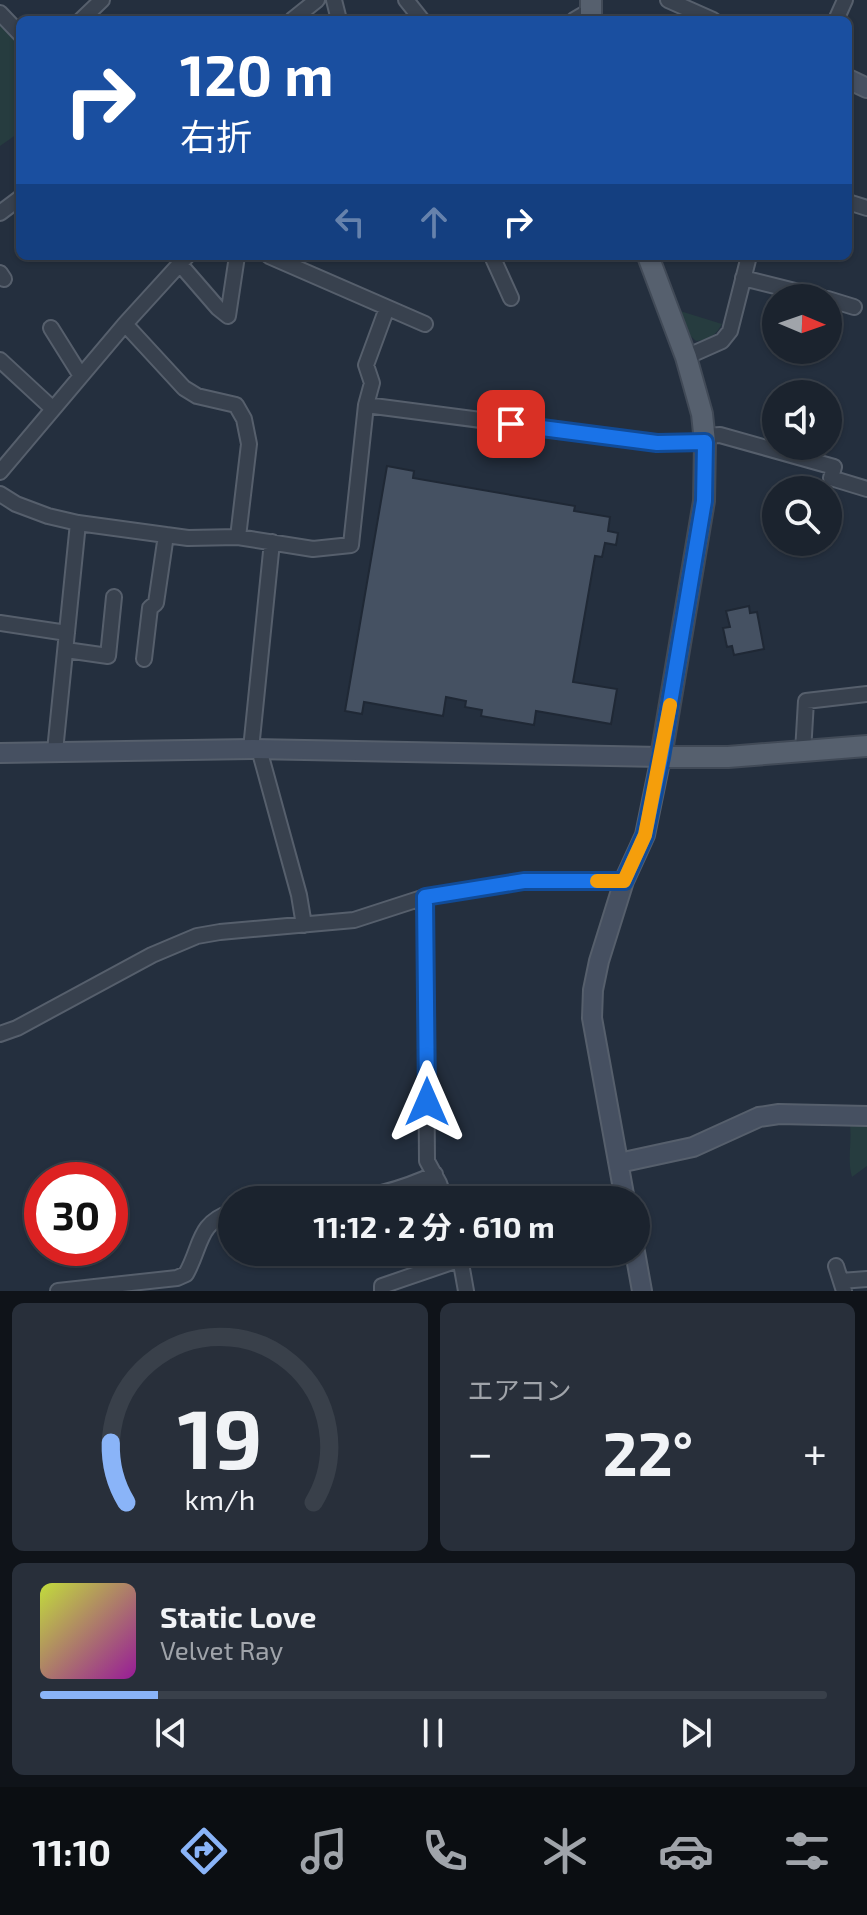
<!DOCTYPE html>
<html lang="ja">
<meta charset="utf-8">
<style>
:root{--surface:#1b232e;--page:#282f3a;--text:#f1f3f6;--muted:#a0a4aa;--line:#39404a;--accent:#8ab4f8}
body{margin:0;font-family:"Exo 2","Noto Sans JP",sans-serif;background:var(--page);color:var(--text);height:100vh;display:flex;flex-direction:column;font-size:30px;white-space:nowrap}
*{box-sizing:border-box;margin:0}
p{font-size:26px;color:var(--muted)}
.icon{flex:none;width:44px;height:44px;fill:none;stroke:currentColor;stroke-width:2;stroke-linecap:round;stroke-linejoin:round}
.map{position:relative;height:1291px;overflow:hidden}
.panel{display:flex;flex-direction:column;gap:12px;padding:12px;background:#0f1319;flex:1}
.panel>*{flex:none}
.guide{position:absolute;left:16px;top:16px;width:836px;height:244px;border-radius:12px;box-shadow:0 2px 6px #0004,0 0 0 2px var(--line);background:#1a4fa0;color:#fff;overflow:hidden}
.needle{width:52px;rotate:92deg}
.buttons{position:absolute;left:762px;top:284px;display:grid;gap:16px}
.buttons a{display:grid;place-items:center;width:80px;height:80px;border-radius:50%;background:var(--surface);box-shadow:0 2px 6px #0004,0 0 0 2px var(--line);font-size:40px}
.speed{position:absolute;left:24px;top:1162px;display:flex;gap:16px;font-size:40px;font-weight:700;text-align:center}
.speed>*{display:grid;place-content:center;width:104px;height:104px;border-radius:50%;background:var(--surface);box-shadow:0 2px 6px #0004,0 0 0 2px var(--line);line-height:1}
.speed .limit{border:12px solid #d22;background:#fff;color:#111}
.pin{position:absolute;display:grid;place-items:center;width:68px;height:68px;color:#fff;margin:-34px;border-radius:16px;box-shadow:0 4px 12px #0006}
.me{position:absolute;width:88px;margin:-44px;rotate:0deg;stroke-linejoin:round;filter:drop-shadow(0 0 6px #0008)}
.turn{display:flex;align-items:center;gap:28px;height:168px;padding:0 32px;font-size:36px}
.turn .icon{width:104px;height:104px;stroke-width:2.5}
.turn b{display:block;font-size:56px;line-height:68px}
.lanes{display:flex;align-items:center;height:76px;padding:0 32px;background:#0003;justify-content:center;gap:40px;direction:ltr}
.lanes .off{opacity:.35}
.big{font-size:60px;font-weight:700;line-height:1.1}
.panel .widget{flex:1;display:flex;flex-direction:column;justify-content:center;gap:12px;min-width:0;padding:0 28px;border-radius:12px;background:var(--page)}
.panel .dial{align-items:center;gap:0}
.dial svg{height:208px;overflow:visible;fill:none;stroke:var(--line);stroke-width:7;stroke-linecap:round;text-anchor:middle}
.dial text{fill:var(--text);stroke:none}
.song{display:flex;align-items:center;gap:24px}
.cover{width:96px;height:96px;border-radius:12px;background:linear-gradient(135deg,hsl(70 70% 55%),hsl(300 70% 35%))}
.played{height:8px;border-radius:4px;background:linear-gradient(90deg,var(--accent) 15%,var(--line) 15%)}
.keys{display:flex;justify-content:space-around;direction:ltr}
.heat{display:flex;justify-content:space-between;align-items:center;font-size:44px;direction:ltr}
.panel .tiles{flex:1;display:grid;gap:12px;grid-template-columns:1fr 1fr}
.widget:last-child{grid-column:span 2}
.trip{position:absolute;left:218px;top:1186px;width:432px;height:80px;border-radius:40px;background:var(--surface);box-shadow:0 2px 6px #0004,0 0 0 2px var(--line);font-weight:700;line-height:80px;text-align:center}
.dock{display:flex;height:128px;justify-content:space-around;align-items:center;background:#0b0e12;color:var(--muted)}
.dock .icon{width:56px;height:56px}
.dock .active{color:var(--accent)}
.dock b{font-size:36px;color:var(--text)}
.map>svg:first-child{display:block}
</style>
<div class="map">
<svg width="867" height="1291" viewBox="0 0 867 1291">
<rect width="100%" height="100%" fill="#242f3e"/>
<path fill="#263c3f" d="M 0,25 L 20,46 L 20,132 L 0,146 Z
M 680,311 L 722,324 C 716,335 709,340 696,341 L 686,332 Z
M 850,1125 L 867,1125 L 867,1166 L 852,1177 C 847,1160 852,1143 850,1125 Z"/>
<path fill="#455162" stroke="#1f2835" stroke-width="2" d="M 387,466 L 414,471 L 413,478 L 575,506 L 574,511 L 610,517 L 608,531 L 618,533 L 616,545 L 605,543 L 602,557 L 595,556 L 573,682 L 617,689 L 611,724 L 536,711 L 534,725 L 481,716 L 482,710 L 465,707 L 466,701 L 446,697 L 443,716 L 364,702 L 362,714 L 345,711 Z
M 749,606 L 750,613 L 757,612 L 764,649 L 734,655 L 732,646 L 727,647 L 723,628 L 730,627 L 726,611 Z"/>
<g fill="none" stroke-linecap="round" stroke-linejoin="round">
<g stroke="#565f6c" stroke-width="18">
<path id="street" d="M 334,0 L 339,20
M 406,0 L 422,20
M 668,0 L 713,20
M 0,13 L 20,34
M 81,20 L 102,0
M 292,20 L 317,0
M 574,20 L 591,10
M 836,20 L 845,0
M 848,202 L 867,208
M 0,213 L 20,198
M 269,256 L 425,324
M 492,256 L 511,298
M 179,263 L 218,308 L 228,316 L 237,256
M 0,273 L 4,279
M 743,278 L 823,298
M 828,299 L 854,307
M 125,324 L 184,388 L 197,396 L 236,405 L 244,419 L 249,444 L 238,537
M 51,328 L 81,376
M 686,357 L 722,341 L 730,331 L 749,256
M 0,360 L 53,409
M 366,405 L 372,383 L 366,365 L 387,308
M 705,436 L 720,435 L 834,467 L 831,478 L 867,489
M 0,472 L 125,324 L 187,256
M 0,494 L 16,504 L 48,516 L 78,523 L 188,538 L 238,537 L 313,549 L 351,545 L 366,405 L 657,443 L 705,442
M 0,623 L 67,633
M 66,650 L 108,656 L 114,597
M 144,659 L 150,608 L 156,603 L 166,535
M 251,749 L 272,542
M 259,749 L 299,895 L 304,925
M 55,751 L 78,523
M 803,752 L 806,701 L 867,694
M 425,897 L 427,1161 L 439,1183 L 445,1200
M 0,1034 L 17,1028 L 152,955 L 197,936 L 220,932 L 354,920 L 425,897 L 524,881 L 624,881
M 330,1200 C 365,1199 403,1189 435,1174
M 459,1252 L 466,1291
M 836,1266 L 844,1291
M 841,1281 L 867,1279
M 58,1291 L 177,1278 L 186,1274 C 202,1246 197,1223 232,1212
M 382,1291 L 382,1286 L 461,1259"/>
</g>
<g stroke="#565f6c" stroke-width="22">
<path id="secondary" d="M 848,79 L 867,88
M 0,753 L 251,749 L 661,757 L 645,835 L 624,881 L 599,961 L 593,990 L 592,1018 L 625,1200
M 619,1163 L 693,1147 L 759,1117 L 779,1114 L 867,1116
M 635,1252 L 642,1291"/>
</g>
<g stroke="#414a57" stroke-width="24">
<path id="primary" d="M 591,0 L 591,20
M 648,256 L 686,357 L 702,414 L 705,442 L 704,501 L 661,757 L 728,757 L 867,746"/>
</g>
<use href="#street" stroke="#38414e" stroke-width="14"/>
<use href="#secondary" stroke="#465061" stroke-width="18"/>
<use href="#primary" stroke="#56606e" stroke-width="20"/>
</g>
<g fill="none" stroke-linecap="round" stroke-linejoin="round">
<g stroke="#114b97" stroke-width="20">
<path id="route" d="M 427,1102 L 425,897 L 524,881 L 624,881 L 645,835 L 661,757 L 704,501 L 705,442 L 657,443 L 511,424"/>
</g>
<use href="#route" stroke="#1a73e8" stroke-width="14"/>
<path stroke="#f59e0b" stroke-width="14" d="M 597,881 L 624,881 L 645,835 L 670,705"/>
</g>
</svg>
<div class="buttons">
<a><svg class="needle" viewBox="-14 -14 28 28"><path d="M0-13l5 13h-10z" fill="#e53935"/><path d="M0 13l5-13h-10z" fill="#a0a4aa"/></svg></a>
<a><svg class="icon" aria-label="sound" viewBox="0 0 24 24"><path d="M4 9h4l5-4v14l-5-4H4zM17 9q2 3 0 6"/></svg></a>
<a><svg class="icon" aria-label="search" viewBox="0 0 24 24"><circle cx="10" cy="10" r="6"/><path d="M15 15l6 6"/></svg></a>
</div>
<div class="speed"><div class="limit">30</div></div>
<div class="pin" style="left:511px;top:424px;background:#d93025"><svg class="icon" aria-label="arrive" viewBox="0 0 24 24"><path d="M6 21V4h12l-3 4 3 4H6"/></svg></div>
<svg class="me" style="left:427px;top:1102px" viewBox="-20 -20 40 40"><path d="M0-17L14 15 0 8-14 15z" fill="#1a73e8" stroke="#fff" stroke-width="4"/></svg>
<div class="trip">11:12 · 2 分 · 610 m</div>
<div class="guide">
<div class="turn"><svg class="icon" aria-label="right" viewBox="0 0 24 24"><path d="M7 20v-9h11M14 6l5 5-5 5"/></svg><div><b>120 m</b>右折</div></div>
<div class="lanes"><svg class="icon off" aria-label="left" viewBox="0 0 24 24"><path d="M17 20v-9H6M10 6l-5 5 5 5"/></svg><svg class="icon off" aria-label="ahead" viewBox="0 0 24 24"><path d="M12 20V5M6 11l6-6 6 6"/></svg><svg class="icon" aria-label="right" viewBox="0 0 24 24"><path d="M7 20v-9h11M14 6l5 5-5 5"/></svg></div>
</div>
</div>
<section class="panel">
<div class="tiles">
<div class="widget dial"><svg viewBox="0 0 100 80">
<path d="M14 69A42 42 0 1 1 86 69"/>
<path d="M14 69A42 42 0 0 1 8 46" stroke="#8ab4f8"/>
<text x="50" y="56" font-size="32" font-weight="700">19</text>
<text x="50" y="72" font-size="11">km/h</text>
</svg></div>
<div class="widget"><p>エアコン</p>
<div class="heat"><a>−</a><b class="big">22°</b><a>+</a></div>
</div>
<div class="widget">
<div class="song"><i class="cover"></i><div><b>Static Love</b><p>Velvet Ray</p></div></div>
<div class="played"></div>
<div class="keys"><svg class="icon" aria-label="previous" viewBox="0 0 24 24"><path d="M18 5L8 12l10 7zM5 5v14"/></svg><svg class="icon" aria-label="pause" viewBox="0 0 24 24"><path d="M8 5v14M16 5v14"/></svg><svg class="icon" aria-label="next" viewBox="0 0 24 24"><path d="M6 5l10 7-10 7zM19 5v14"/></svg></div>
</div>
</div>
</section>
<nav class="dock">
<b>11:10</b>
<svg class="icon active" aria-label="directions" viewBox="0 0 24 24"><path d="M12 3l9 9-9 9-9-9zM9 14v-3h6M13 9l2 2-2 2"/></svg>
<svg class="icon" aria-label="music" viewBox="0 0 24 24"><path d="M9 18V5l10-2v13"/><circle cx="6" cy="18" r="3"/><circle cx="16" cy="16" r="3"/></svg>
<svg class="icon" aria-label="phone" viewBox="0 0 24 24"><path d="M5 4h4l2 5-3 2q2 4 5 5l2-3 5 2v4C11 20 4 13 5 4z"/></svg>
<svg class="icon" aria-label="climate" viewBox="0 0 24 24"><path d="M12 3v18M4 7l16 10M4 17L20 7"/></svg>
<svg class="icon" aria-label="car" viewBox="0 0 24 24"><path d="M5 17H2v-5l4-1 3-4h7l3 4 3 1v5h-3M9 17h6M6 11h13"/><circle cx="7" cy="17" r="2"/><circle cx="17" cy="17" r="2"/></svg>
<svg class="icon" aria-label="filters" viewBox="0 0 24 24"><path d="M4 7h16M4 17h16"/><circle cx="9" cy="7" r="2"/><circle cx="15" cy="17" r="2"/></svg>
</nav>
